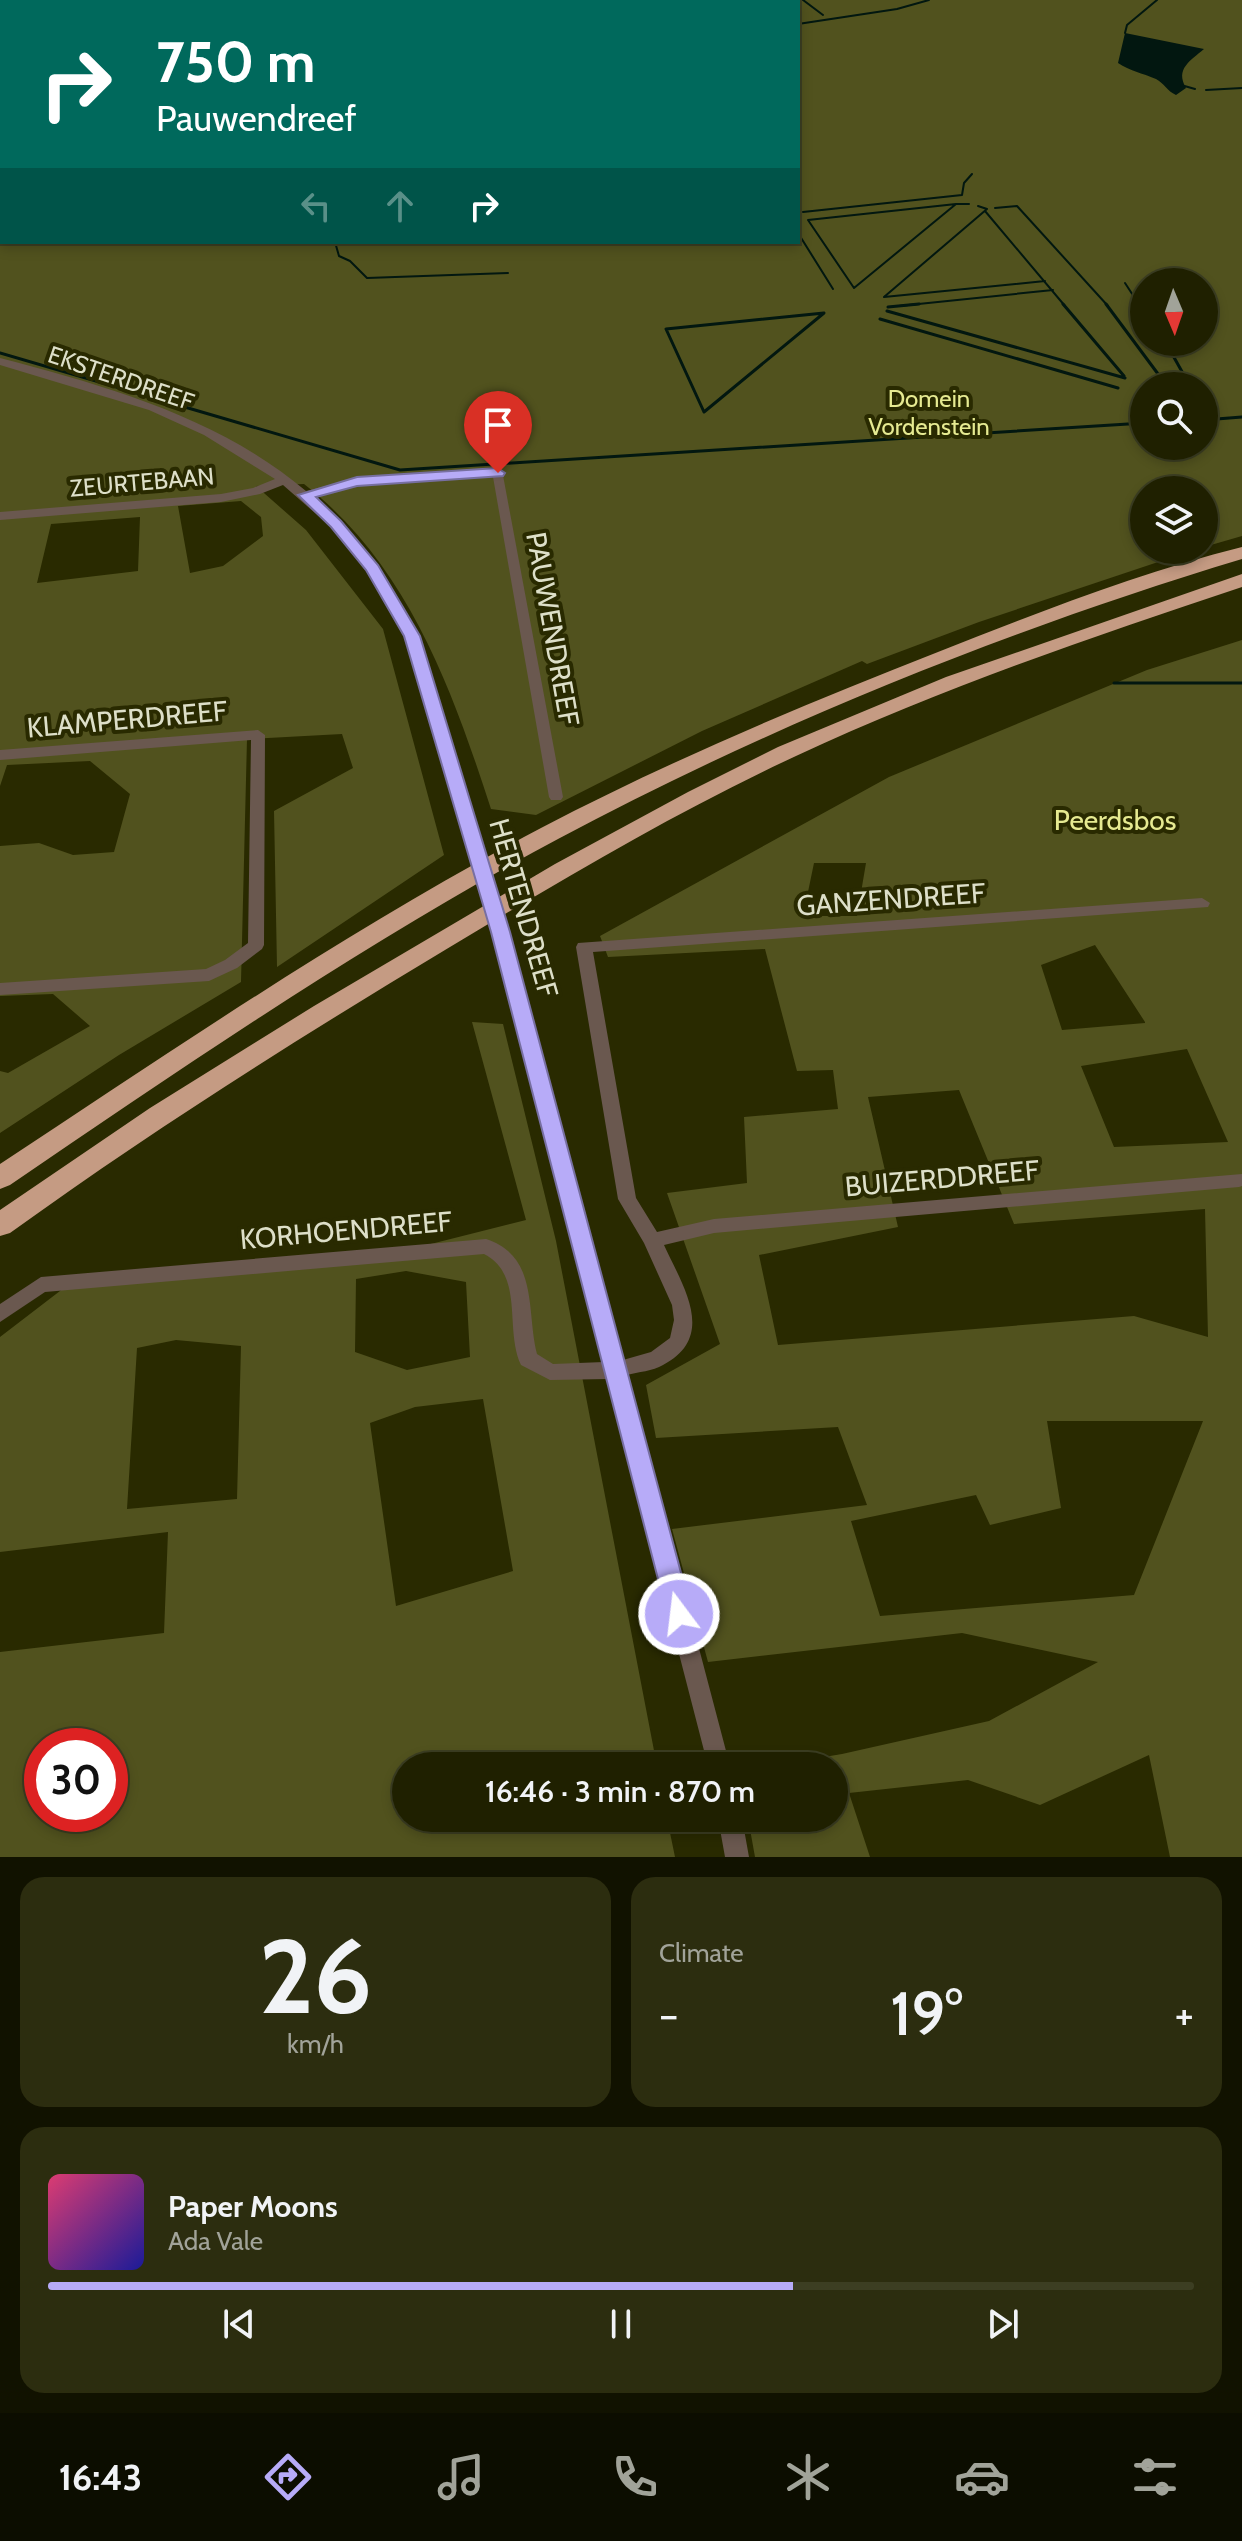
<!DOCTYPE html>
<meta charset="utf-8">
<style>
:root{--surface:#1f2000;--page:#2c2d0f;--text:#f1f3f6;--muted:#a1a399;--line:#3c3e22;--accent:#b7abf8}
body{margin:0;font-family:Cabin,sans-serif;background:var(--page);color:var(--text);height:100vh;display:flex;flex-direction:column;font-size:30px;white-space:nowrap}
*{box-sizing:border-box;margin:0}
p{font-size:26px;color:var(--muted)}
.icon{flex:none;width:44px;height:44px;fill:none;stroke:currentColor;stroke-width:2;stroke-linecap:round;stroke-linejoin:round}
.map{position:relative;height:1857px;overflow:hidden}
.details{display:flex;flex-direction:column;gap:20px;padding:20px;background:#111200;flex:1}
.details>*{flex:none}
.top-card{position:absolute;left:0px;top:0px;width:800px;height:244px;box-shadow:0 4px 12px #0003,0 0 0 2px var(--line);background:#00695c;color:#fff;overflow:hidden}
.needle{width:52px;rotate:178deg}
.controls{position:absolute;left:1130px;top:268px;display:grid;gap:16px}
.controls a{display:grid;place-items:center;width:88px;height:88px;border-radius:50%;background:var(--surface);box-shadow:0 4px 12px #0003,0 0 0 2px var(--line);font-size:40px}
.speed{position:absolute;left:24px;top:1728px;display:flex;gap:16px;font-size:40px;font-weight:700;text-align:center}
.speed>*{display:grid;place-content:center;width:104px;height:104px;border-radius:50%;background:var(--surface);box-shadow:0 4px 12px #0003,0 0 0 2px var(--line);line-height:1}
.speed .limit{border:12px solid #d22;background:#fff;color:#111}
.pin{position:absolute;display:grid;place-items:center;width:68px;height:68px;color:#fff;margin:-82px -34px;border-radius:50% 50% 50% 0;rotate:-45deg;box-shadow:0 0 8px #0007}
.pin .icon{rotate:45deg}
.me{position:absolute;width:88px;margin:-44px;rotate:345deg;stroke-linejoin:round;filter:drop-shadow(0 0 6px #0008)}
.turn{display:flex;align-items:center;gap:28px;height:168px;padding:0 24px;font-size:36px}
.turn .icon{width:104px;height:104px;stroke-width:2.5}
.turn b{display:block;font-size:56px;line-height:68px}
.lanes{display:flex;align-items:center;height:76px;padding:0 24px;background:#0003;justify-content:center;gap:40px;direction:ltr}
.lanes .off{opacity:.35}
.big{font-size:60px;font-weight:600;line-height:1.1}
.details .widget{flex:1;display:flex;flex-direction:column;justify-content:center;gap:12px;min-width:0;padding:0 28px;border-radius:24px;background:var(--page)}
.details .dial{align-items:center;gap:0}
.dial b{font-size:104px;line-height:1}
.song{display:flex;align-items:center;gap:24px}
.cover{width:96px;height:96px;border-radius:12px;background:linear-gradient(135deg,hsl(340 70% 55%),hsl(240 70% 35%))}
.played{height:8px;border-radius:4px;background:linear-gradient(90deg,var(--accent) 65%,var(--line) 65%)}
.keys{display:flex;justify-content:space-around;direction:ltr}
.heat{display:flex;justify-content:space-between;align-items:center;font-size:44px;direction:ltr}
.details .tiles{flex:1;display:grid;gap:20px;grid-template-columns:1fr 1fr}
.widget:last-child{grid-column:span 2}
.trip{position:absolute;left:392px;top:1752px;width:456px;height:80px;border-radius:40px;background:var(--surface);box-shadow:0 4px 12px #0003,0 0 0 2px var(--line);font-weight:600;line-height:80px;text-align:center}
.dock{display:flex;height:128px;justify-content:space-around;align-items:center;background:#0c0d00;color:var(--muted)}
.dock .icon{width:56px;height:56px}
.dock .selected{color:var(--accent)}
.dock b{font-size:36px;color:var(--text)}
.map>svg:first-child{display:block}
</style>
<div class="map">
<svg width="1242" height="1857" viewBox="0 0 1242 1857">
<rect width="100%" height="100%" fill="#292a00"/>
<path fill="#51521e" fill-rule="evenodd" d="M 149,0 L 1242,0 L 1242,536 L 1204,547 L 1204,490 L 1144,490 L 1144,550 L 1194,550 L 979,622 L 867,664 L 862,661 L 702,731 L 536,815 L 491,809 C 452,689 408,565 304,484 L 256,486 L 306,530 L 383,629 L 444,855 L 277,967 L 274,811 L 353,768 L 342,734 L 247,739 L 241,982 L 119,1055 L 0,1133 L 0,1071 L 8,1073 L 90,1026 L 53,994 L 0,996 L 0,846 L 39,843 L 73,855 L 114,852 L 130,794 L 90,761 L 7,765 L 0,786 L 0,45 L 2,242 L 798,242 L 798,2 L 143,2 ZM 1144,282 L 1204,282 L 1204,342 L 1144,342 ZM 1144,386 L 1204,386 L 1204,446 L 1144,446 ZM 241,501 L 261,517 L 263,536 L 223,566 L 190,573 L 178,506 ZM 140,517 L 138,571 L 37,583 L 51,524 Z
M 1242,640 L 1242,1857 L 1170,1857 L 1149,1755 L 1040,1805 L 968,1780 L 849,1793 L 870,1857 L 755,1857 L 748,1818 L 834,1818 L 834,1766 L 770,1766 L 842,1754 L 989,1721 L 1098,1662 L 962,1633 L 708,1662 L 672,1529 L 867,1505 L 838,1427 L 656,1438 L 646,1385 L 720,1344 L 667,1193 L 747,1183 L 744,1117 L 838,1109 L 833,1070 L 797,1071 L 765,949 L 608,957 L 600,936 L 889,777 L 1147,670 ZM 814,863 L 866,863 L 857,916 L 803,916 ZM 1095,945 L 1145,1022 L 1145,1023 L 1062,1030 L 1041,965 ZM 1187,1049 L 1228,1142 L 1114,1147 L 1081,1066 ZM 959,1090 L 1014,1224 L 1205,1209 L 1208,1337 L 1134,1316 L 778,1345 L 759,1255 L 898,1227 L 868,1097 ZM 1047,1421 L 1203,1421 L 1134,1595 L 880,1616 L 851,1521 L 976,1495 L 990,1525 L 1061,1508 Z
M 472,1022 L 503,1024 L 556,1241 L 657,1766 L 406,1766 L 406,1818 L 667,1818 L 675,1857 L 0,1857 L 0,1652 L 164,1633 L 168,1532 L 0,1552 L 0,1337 L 73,1281 L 407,1250 L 526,1220 ZM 406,1271 L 466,1282 L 470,1357 L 407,1370 L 355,1352 L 356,1279 ZM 176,1340 L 241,1346 L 237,1499 L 127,1509 L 137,1348 ZM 483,1399 L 513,1571 L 396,1606 L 370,1423 L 415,1407 ZM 42,1746 L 110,1746 L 110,1814 L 42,1814 Z"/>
<path fill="#021710" d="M 1125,33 L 1204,49 C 1190,61 1175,69 1186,88 L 1176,95 C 1167,91 1164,83 1156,79 C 1142,73 1130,71 1118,63 Z"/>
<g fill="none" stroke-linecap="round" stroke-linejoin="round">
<path stroke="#021710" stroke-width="2" d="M 803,0 L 823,15
M 798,24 L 897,9 L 929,0
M 1125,33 L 1127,25 L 1157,0
M 1181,85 L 1195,89
M 1206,90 L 1242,88
M 956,204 L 969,204
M 956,204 L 854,288 L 808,220 Z
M 978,206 L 987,209 L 884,297 L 1045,281
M 995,208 L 1017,206 L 1108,306
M 985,211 L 1065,306
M 803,212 L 962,195 L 964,183 L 972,174
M 798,233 L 833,289
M 335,242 L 339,256 L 350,261 L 367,278 L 508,273
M 1125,283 L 1140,306
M 899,306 L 1053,290"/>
<path stroke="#021710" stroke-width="3" d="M 1063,304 L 1124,376
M 1106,304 L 1167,386
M 1139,304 L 1144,311
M 888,307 L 919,304
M 887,311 L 1125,378
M 824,313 L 704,412 L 666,329 Z
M 880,319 L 1118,388
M 1165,342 L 1167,346
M 1171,352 L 1190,386
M 0,353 L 400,470 L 1144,423
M 1204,407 L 1212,418
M 1204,420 L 1242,417
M 1114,683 L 1242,683"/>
<path fill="#6a584f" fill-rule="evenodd" d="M 0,10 L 2,11 L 2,17 L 0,16 Z
M 0,358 C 107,386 220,418 306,491 L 357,478 L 502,470 L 563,797 L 561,800 L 551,800 L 549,797 L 493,477 L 357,486 L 312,497 L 341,521 L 378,565 L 419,636 L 483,844 L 475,849 L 467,844 L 405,636 L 367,570 L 331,527 L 283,485 L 260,494 L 221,502 L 0,520 L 0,512 L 221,494 L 253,488 L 275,479 L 204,435 L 149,410 L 0,365 Z
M 258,730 L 265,735 L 264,945 L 262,949 L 237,968 L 209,981 L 0,995 L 0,983 L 206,969 L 225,960 L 248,943 L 251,740 L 0,760 L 0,750 Z
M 1202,898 L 1210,903 L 1208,907 L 593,952 L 636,1198 L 657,1232 L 714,1219 L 1242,1174 L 1242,1186 L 1239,1187 L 714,1233 L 664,1245 C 682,1285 718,1336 663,1365 C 653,1371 638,1372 627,1375 L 730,1766 L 708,1766 L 608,1379 L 550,1380 L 521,1365 C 504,1329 525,1275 484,1254 L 45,1292 L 0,1322 L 0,1304 L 41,1277 L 486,1239 C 539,1256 526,1311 537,1354 L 553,1364 L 604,1362 L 493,932 L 501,926 L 509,932 L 623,1360 L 651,1352 L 670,1338 L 674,1320 L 672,1305 L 644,1243 L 618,1199 L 576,947 L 578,943 Z
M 718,1818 L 742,1818 L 749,1857 L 725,1857 Z"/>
<path stroke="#8f7364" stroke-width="20" d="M 130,2 L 137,0
M 0,41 L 2,40"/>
<path fill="#c59b83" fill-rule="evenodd" d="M 1242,547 L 1242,559 C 1010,629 771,725 558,839 C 367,941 188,1064 10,1185 L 0,1189 L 0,1164 C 177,1047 353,927 541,828 C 669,761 803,705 938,652 C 1037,613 1138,573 1242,547 Z
M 1242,574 L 1242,587 C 1091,637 940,689 796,756 C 675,812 560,881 445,950 C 297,1039 151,1131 10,1233 L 0,1236 L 0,1210 L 150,1108 L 314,1006 L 555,864 L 688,792 L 778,747 L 946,677 Z"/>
<path stroke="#6a584f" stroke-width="16" d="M 475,844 L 501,932"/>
</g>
<path fill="#b7abf8" stroke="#776fa1" stroke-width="2" d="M 498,468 L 505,473 L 503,476 L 357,486 L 316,497 L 341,521 L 378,565 L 420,636 L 510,932 L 692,1614 L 688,1622 L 679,1625 L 671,1622 L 667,1614 L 491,932 L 404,636 L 366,570 L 331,527 L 298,495 L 357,477 Z"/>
<g text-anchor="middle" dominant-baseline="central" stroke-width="8" stroke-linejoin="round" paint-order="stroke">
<g font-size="24" fill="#dddfc8" stroke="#292a00">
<text transform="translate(121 378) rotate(19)">EKSTERDREEF</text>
<text transform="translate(142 482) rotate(-5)">ZEURTEBAAN</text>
</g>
<g font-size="24" fill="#e6ea91" stroke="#292a00">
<text x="929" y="398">Domein<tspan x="929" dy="28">Vordenstein</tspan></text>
</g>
<g font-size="28" fill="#dddfc8" stroke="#292a00">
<text transform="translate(553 629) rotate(80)">PAUWENDREEF</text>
<text transform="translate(127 719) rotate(-5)">KLAMPERDREEF</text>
<text transform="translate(891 899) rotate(-4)">GANZENDREEF</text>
<text transform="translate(524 908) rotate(74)">HERTENDREEF</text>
<text transform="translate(942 1178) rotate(-5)">BUIZERDDREEF</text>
<text transform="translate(346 1230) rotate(-5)">KORHOENDREEF</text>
</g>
<g font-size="28" fill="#e6ea91" stroke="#292a00">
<text x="1115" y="820">Peerdsbos</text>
</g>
</g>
</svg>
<div class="controls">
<a><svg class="needle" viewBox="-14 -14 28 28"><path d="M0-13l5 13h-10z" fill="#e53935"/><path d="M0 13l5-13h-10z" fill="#a1a399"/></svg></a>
<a><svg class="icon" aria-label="search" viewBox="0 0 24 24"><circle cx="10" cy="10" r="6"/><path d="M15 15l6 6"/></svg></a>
<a><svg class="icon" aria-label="layers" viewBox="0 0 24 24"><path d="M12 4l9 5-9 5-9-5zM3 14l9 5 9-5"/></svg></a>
</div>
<div class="speed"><div class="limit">30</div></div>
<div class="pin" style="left:498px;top:473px;background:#d93025"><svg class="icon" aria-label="arrive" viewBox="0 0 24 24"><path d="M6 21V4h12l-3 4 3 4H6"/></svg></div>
<svg class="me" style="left:679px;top:1614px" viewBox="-20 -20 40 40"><circle r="17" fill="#b7abf8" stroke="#fff" stroke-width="3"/><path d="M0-11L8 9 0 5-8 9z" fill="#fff"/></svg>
<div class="trip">16:46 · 3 min · 870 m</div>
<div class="top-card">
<div class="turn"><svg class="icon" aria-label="right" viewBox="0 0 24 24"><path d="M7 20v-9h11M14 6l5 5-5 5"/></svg><div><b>750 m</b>Pauwendreef</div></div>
<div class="lanes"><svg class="icon off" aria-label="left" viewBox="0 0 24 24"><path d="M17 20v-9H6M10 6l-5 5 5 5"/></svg><svg class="icon off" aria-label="ahead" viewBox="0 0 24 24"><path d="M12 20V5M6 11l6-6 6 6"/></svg><svg class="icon" aria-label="right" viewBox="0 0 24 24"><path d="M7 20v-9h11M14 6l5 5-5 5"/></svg></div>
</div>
</div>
<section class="details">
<div class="tiles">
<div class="widget dial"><b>26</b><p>km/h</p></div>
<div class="widget"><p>Climate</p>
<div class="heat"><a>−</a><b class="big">19°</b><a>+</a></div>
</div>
<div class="widget">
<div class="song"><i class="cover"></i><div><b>Paper Moons</b><p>Ada Vale</p></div></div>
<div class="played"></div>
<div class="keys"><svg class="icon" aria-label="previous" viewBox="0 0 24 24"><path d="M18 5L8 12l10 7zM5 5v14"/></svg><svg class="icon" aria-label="pause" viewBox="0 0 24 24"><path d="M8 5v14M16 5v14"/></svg><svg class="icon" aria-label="next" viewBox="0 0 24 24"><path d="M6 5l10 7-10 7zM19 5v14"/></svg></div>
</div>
</div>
</section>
<nav class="dock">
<b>16:43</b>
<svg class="icon selected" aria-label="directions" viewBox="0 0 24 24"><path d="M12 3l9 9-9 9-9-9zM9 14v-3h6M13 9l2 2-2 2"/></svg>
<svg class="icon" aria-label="music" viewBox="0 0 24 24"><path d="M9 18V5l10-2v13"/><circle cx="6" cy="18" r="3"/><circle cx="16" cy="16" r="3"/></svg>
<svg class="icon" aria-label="phone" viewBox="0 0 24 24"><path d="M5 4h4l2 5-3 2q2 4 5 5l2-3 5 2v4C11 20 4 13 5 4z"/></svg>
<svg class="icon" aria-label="climate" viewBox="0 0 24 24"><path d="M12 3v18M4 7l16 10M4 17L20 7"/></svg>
<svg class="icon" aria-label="car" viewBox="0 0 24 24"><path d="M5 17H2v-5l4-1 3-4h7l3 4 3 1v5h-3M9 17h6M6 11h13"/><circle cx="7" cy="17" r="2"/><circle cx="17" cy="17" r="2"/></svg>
<svg class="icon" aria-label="filters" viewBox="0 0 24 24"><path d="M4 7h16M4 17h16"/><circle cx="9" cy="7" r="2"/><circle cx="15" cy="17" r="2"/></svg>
</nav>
